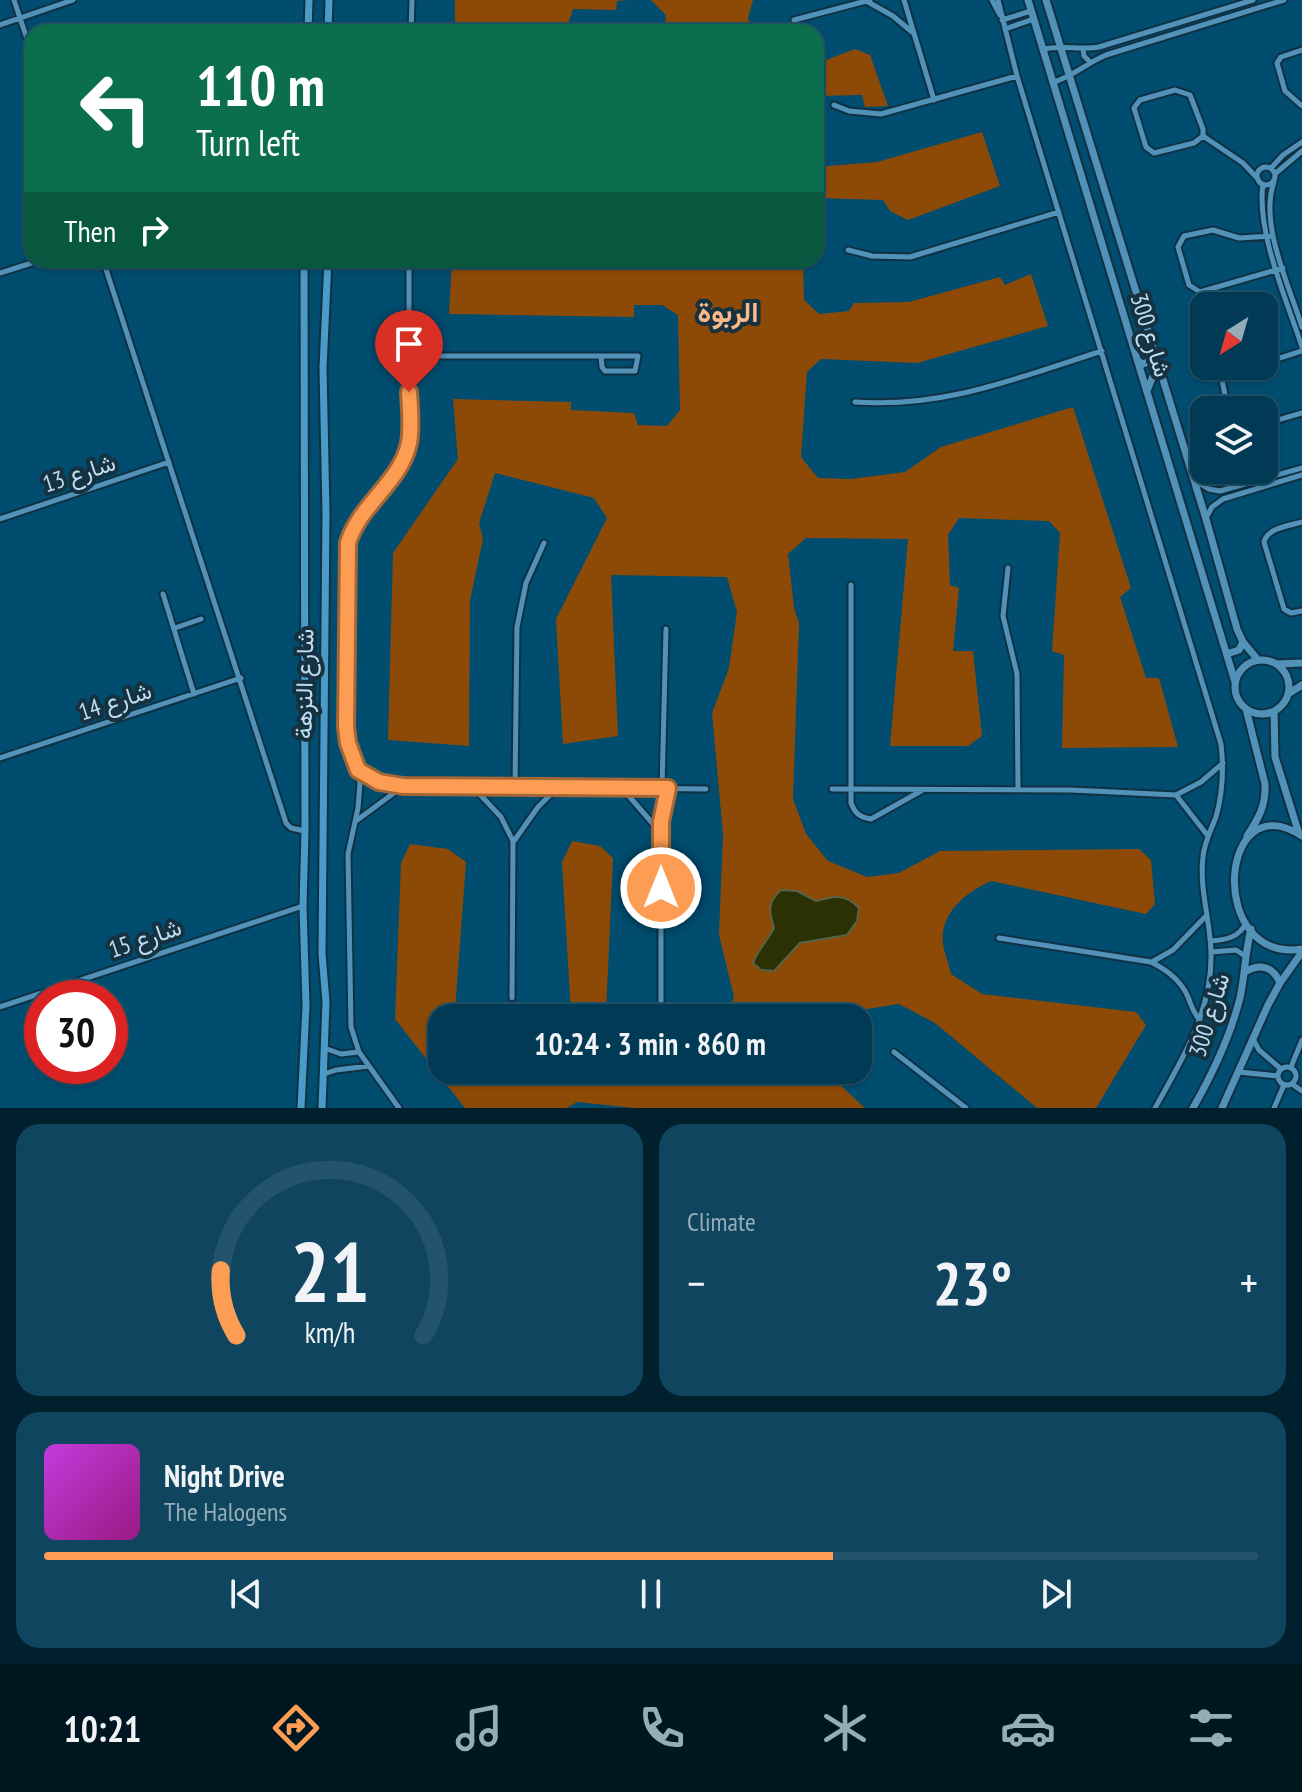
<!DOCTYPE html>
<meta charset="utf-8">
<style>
:root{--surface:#013a54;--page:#0f455e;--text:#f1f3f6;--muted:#96adb8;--line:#23546b;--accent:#fc9d53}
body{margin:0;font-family:"PT Sans Narrow",Vazirmatn,sans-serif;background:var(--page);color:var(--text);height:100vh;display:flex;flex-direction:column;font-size:30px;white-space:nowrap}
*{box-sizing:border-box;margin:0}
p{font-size:26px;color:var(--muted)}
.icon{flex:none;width:44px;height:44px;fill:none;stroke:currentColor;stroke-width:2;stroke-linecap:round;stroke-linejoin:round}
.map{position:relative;height:1108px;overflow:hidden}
.drawer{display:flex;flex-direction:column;gap:16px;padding:16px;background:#01202e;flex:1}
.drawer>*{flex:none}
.guide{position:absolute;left:24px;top:24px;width:800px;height:244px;border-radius:24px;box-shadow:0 2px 6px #0004,0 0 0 2px var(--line);background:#0b6e4f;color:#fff;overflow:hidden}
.needle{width:52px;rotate:217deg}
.controls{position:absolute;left:1190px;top:292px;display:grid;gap:16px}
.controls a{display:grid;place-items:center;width:88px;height:88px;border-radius:16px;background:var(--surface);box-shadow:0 2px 6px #0004,0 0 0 2px var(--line);font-size:40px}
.speed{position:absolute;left:24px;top:980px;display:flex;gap:16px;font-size:40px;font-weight:700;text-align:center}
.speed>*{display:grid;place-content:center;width:104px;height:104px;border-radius:50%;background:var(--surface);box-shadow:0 2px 6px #0004,0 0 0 2px var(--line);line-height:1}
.speed .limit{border:12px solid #d22;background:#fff;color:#111}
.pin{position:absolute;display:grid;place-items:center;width:68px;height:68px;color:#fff;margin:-82px -34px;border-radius:50% 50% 50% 0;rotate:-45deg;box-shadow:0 0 8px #0007}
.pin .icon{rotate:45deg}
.me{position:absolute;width:88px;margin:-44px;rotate:0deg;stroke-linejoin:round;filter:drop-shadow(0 0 6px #0008)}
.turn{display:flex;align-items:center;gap:28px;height:168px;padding:0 40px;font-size:36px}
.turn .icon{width:104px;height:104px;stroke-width:2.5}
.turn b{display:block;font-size:56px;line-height:68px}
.then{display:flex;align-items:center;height:76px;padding:0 40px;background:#0003;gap:16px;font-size:30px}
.big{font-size:60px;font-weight:700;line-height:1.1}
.drawer .card{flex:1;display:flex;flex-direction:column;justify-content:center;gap:12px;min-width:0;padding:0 28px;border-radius:24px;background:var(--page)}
.drawer .dial{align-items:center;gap:0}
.dial svg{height:208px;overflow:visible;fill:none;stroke:var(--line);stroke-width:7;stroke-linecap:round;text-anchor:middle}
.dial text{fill:var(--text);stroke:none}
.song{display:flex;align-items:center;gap:24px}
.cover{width:96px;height:96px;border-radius:12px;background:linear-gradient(135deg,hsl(290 70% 55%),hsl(310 70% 35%))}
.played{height:8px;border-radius:4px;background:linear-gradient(90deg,var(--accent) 65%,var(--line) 65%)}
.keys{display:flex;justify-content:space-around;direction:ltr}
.heat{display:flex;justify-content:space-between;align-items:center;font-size:44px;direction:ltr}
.drawer .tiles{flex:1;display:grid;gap:16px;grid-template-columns:1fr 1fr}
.card:last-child{grid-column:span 2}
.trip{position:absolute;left:428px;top:1004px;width:444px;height:80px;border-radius:24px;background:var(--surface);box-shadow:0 2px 6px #0004,0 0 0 2px var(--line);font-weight:700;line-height:80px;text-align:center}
.menu{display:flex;height:128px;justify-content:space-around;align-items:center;background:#001722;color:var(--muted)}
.menu .icon{width:56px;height:56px}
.menu .on{color:var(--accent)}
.menu b{font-size:36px;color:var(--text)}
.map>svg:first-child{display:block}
</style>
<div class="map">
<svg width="1302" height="1108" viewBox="0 0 1302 1108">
<rect width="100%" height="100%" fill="#014d70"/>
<path fill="#8d4a06" d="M 455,0 L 629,0 L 617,1 L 616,10 L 573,9 L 568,24 L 455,26 Z
M 651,0 L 753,0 L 748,18 L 753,32 L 664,32 L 666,15 Z
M 855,49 L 870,55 L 888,106 L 865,107 L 862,95 L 816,96 L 816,64 Z
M 982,132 L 1000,186 L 908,220 L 890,211 L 883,200 L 816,198 L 816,167 L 877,162 Z
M 452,260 L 636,260 L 638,266 L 662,263 L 666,260 L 803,260 L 804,300 L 819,314 L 849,311 L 854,303 L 909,302 L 1000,277 L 1005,285 L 1031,274 L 1048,326 L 917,363 L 821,359 L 807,372 L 801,457 L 818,478 L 851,479 L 905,472 L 941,447 L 1073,407 L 1131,588 L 1120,597 L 1146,678 L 1159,678 L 1178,747 L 1062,748 L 1064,655 L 1052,651 L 1060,533 L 1049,521 L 959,518 L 948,535 L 950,585 L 959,588 L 953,651 L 973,651 L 982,736 L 968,746 L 890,746 L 908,539 L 806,538 L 788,554 L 794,608 L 799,623 L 793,799 L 806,834 L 828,861 L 867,877 L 899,873 L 940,851 L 1139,849 L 1151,860 L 1155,904 L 1146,914 L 991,881 C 968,891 939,913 943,943 C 944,953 949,964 951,974 L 982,994 L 1136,1012 L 1146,1025 L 1096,1108 L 1037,1108 L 935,1023 L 899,1004 L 867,1009 L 854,1018 L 726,1018 L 734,997 L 719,935 L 723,834 L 712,713 L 729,668 L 737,612 L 727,577 L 611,575 L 618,736 L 563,744 L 556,619 L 607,518 L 594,498 L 495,473 L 479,523 L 483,539 L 470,600 L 469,746 L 388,740 L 393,553 L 458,459 L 453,399 L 571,402 L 571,410 L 634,413 L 638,425 L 667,426 L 680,410 L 678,315 L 662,305 L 634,305 L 634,317 L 449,314 Z
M 572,841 L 600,846 L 613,858 L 606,1013 L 609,1018 L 567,1018 L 571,1013 L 562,862 Z
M 410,844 L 448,849 L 466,862 L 455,1011 L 461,1018 L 442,1018 L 442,1070 L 834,1070 L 835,1080 L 865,1108 L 635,1108 L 577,1102 L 567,1108 L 465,1108 L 395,1019 L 401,863 Z"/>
<path fill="#2b3103" stroke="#57644a" stroke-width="2" d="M 781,890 L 797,891 L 816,901 C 834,896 845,893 859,908 L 857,921 L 847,935 L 800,943 L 774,971 L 761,970 L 753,963 C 758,950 767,941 774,928 C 769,911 767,902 781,890 Z"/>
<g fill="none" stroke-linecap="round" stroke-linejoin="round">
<g stroke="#0f3144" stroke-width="9">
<path id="minor" d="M 14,0 L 32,54
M 904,0 L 934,100
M 992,0 L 1000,15
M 998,0 L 1017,76 L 1221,744 C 1224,769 1223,792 1216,817 C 1211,830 1204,843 1203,857 C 1199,890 1211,922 1211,955 C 1212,1011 1182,1060 1155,1108
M 868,2 L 893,16 L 912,32
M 794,20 L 870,0
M 1002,20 L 1031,11
M 0,25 L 73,0
M 1005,29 L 1034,19
M 411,32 L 412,0
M 1044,49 C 1062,45 1080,50 1099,47 L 1253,0
M 1083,49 L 1084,56 L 1090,62
M 1302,50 L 1281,57 L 1277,63 L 1285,91 L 1302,106
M 1054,82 C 1073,76 1087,63 1106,55 L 1284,0
M 1175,90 L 1190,95 L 1203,129 L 1203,136 L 1194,143 L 1154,153 L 1146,147 L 1134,108 L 1140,100 Z
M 834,105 L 849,111 L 881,114 L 1017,76
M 1203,136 L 1243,163 L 1258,179
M1257 176a9 9 0 1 1 18 0a9 9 0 1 1-18 0Z
M 1271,168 L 1283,155 L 1302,142
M 1276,173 L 1302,151
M 1274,182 C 1259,224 1289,285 1302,327
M 1263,184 C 1256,231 1287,301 1302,347
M 1273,236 L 1239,238 L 1213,230 L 1184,236 L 1178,247 L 1189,285 L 1200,292 L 1283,268
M 848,250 L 872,256 L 910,257 L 1059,212
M 103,260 L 286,823 L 291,828 L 305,831
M 0,273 L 41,260
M 408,356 L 638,356 L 635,371 L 605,371 L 602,367 L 601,356
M 1264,363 L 1302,351
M 855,402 C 946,408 1017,378 1102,351
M 1228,410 L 1222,380 L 1227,374 L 1253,366
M 1264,424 L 1302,413
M 1194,480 L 1209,489 L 1220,491 L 1302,468
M 1206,518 L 1212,507 L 1223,499 L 1302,475
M 0,519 L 169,462
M 1302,522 C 1289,526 1267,528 1264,542 L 1284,609 L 1291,613 L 1302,611
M 1008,568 L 1003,616 L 1017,674 L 1018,790
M 851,585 L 851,803 C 855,813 859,817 871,819 L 921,791
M 163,594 L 194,694
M 175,628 L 201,619
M 0,758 L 241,678
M 358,770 L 379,782 L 403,786 L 706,789
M 515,787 L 517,627 L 526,583 L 544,543
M 474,788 L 501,817 L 513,841 L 512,998
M 622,788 L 660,832
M 662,788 L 666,629
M 832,789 L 1071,790 L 1176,795 L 1201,782 L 1223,763
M 1176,795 L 1208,836
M 356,821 L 402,787
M 514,841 L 538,807 L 558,787
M 999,938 L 1151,962 C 1167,970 1181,980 1188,997 C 1192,1007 1193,1013 1200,1020
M 1210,941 C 1225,940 1239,938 1246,923
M 1211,952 L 1236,950 L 1245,956
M 1152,962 L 1173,950 L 1205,917
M 0,1007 L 303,906
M 661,1016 L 661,822 L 668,788
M 1254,1041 L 1259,1050 L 1281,1069
M 324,1048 L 341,1054 L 359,1052
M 894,1052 L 966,1108
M1278 1076a9 9 0 1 1 18 0a9 9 0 1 1-18 0Z
M 1291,1067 L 1302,1040
M 1239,1072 L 1278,1076
M 324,1074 L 336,1070 L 369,1066
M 1292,1084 L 1302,1091
M 399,1108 L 359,1052 L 351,1027 L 348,854 L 358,808 L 360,783 L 346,727 L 347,557 C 348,511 395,486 409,444 L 409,260
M 1274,1108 L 1284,1085"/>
</g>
<g stroke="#0f3144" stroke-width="11">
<path id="tertiary" d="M 1028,0 L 1235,682
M 1046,0 L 1206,519 L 1237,629 L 1243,642 L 1258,660
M 1138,361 L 1143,364 L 1148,362 L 1153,349
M 1147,391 L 1153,376 L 1161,376
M 1227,654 L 1239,650 L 1243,642
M1235 687a27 27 0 1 1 54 0a27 27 0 1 1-54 0Z
M 1277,664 L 1302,663
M 1288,694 L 1302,685
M 1246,709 L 1265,784 C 1266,805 1259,818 1247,836
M 1274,712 L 1275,757 L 1299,834
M 1302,836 C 1218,781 1206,964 1302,949
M 1245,972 C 1260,963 1273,966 1280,983
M 1193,1108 C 1213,1073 1230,1037 1240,998 C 1245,975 1245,952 1251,929
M 1222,1108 L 1268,1005 L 1280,983 L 1302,952"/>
</g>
<g stroke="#0f3144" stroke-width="11">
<path id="secondary" d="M 308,32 L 309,0
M 328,32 L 329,0
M 301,1108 L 306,1006 L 303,906 L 305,831 L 304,260
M 322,1108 L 326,1002 L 322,954 L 326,513 L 323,368 L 328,260"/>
</g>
<use href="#minor" stroke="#5392b8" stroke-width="5"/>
<use href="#tertiary" stroke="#5392b8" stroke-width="7"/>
<use href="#secondary" stroke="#4b9bc8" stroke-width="7"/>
</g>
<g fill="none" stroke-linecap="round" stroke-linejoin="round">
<g stroke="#a46636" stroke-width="20">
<path id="route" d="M 409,392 C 410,409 412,426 409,443 C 401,482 359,505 348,543 L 346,727 L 348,743 L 358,770 L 379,782 L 403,786 L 668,788 L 661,822 L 661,888"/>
</g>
<use href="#route" stroke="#fc9d53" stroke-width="14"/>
</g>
<g text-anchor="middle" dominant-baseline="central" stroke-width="8" stroke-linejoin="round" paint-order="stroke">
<g font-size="24" fill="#bddcf1" stroke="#163140">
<text transform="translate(1151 335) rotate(73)">شارع 300</text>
<text transform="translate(79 473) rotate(-18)">شارع 13</text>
<text transform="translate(304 684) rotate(-89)">شارع النزهة</text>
<text transform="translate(115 701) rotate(-18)">شارع 14</text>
<text transform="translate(145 938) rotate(-19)">شارع 15</text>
<text transform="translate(1209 1015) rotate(-73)">شارع 300</text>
</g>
<g font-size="28" font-weight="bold" fill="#fbb888" stroke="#163140">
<text x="728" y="311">الربوة</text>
</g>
</g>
</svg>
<div class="controls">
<a><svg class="needle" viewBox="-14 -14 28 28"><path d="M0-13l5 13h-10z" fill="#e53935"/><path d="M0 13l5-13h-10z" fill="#96adb8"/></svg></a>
<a><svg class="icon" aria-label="layers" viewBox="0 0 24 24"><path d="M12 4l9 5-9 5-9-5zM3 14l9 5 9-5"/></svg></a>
</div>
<div class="speed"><div class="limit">30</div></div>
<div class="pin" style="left:409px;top:392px;background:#d93025"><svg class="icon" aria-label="arrive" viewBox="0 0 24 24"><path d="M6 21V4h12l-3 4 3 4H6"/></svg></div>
<svg class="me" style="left:661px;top:888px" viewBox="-20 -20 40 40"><circle r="17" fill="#fc9d53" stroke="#fff" stroke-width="3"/><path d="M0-11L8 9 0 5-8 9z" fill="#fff"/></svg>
<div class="trip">10:24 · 3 min · 860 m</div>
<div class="guide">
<div class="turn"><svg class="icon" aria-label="left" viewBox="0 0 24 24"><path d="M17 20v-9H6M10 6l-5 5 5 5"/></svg><div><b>110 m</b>Turn left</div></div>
<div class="then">Then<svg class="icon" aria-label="right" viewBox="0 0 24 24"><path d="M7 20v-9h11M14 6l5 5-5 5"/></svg></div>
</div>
</div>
<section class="drawer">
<div class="tiles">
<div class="card dial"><svg viewBox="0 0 100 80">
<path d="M14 69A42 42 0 1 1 86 69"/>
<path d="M14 69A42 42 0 0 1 8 44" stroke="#fc9d53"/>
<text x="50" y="56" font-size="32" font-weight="700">21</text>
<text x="50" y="72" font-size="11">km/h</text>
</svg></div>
<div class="card"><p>Climate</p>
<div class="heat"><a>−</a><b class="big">23°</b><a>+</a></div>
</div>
<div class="card">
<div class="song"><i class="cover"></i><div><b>Night Drive</b><p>The Halogens</p></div></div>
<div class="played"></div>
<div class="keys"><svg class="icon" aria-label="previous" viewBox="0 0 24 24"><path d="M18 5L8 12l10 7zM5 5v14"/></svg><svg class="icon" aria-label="pause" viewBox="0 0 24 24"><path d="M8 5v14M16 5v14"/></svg><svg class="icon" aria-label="next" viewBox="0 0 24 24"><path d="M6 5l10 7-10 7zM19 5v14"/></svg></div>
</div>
</div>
</section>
<nav class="menu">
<b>10:21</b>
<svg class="icon on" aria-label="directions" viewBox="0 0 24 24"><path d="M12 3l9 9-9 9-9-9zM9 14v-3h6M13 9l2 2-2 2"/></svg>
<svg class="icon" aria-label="music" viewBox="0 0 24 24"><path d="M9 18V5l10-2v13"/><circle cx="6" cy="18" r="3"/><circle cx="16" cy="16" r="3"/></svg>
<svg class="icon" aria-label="phone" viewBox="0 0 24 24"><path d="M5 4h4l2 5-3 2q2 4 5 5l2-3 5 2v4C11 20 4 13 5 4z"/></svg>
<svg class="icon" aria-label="climate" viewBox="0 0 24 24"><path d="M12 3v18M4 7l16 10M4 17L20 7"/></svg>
<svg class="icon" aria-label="car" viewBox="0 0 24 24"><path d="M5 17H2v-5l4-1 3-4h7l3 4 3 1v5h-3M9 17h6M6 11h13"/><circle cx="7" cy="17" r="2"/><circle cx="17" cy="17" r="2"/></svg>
<svg class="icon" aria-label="filters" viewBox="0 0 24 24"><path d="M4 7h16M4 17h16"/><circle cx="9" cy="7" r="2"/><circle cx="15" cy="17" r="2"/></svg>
</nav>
